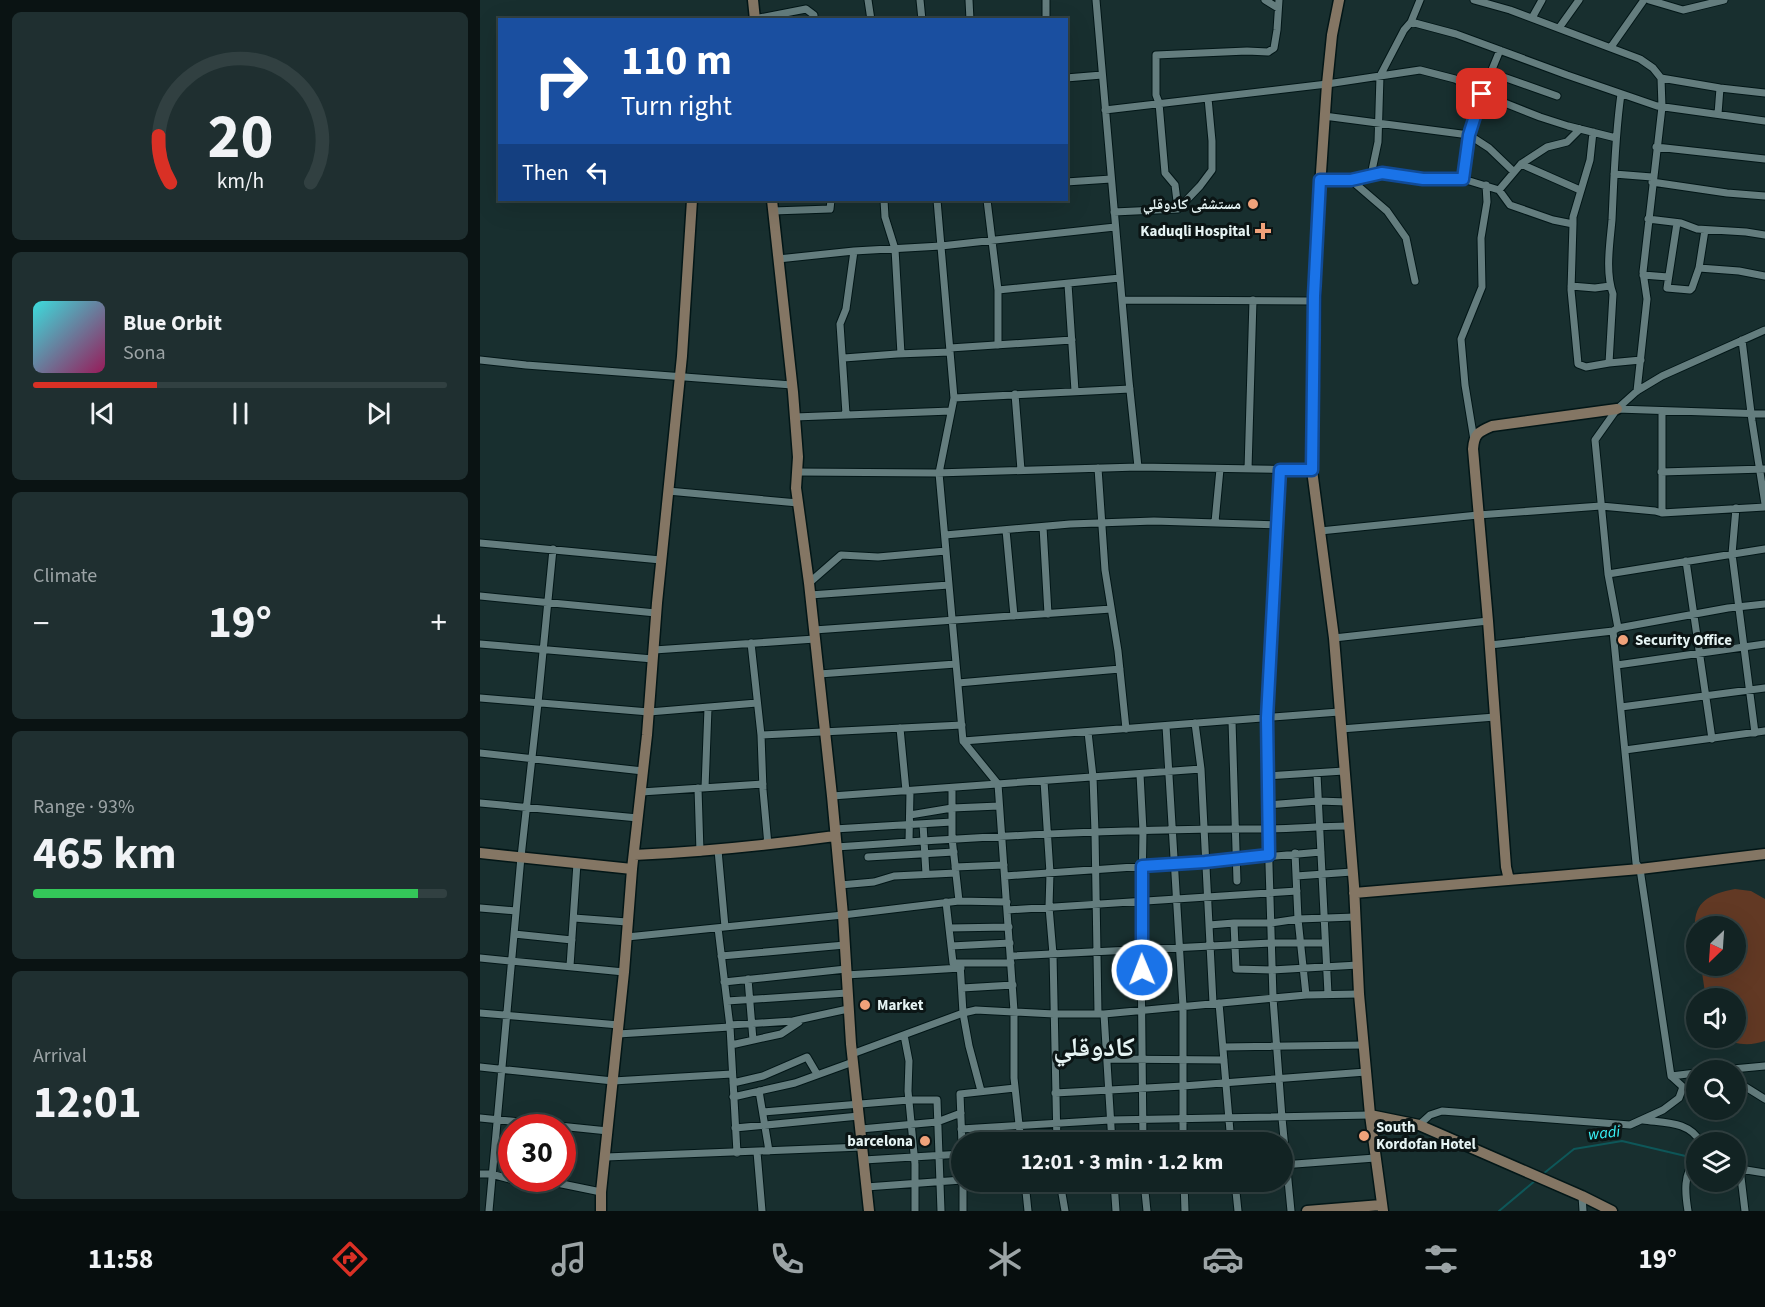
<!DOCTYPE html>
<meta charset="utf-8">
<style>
:root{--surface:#122323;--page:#1f2f30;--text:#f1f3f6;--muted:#9ca4a6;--line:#314041;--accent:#d93025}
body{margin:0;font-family:"Source Sans 3","Noto Naskh Arabic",sans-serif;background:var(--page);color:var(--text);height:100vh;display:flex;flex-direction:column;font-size:22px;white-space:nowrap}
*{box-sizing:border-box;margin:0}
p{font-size:20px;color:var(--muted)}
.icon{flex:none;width:33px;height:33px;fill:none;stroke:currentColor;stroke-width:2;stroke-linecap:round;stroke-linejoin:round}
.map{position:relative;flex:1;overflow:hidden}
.details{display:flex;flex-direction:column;gap:12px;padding:12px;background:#0a1313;width:480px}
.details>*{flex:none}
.hud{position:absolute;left:18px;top:18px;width:570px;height:183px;border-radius:0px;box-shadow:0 6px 24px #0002,0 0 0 2px var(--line);background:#1a4fa0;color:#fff;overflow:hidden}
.needle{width:39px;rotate:205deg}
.controls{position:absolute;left:1206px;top:916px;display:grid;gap:12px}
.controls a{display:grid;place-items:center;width:60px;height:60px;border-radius:50%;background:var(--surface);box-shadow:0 6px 24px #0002,0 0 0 2px var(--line);font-size:30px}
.speed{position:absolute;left:18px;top:1114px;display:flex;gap:12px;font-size:30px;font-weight:700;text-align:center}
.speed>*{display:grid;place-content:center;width:78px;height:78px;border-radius:50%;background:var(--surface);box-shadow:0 6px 24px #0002,0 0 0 2px var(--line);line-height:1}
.speed .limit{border:9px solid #d22;background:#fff;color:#111}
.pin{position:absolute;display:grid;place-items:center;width:51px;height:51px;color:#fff;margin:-26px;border-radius:12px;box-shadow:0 3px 9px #0006}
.me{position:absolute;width:66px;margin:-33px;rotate:359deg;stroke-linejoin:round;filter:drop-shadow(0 0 4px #0008)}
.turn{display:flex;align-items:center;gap:21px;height:126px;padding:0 24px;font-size:27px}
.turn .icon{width:78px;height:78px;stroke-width:2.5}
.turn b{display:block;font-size:42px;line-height:51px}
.then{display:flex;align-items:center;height:57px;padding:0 24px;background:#0003;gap:12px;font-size:22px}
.big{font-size:45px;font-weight:700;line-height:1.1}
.details .tile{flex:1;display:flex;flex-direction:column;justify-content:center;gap:9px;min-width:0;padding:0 21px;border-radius:9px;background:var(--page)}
.details .dial{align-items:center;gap:0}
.dial svg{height:156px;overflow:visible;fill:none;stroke:var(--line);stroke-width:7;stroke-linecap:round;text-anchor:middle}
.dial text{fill:var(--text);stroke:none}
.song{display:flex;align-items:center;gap:18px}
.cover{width:72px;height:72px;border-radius:9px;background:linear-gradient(135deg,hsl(180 70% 55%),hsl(330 70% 35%))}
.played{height:6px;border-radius:3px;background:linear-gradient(90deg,var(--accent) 30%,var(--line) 30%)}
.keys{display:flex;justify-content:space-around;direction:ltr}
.heat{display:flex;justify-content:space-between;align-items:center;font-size:33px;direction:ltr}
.charge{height:9px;border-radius:4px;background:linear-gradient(90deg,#34c759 93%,var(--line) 0)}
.trip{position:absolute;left:471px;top:1132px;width:342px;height:60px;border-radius:30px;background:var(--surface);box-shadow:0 6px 24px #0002,0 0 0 2px var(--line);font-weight:700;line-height:60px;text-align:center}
.menu{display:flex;height:96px;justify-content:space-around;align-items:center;background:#070e0e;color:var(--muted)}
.menu .icon{width:42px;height:42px}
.menu .on{color:var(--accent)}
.menu b{font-size:27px;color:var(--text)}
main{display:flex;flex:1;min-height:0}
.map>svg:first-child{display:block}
</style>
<main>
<section class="details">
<div class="tile dial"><svg viewBox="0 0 100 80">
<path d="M14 69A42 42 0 1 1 86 69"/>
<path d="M14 69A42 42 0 0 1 8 45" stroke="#d93025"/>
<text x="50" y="56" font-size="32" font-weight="700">20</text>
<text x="50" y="72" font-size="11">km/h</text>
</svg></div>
<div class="tile">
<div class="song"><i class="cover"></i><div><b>Blue Orbit</b><p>Sona</p></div></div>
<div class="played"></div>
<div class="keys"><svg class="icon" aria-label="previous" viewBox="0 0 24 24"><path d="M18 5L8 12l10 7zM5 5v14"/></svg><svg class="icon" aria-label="pause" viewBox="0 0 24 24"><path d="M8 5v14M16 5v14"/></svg><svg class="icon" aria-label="next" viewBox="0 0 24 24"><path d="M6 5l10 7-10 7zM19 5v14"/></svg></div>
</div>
<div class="tile"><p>Climate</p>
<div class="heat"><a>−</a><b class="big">19°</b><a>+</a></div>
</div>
<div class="tile"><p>Range · 93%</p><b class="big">465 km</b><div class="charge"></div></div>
<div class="tile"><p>Arrival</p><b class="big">12:01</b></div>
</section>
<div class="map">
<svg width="1285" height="1211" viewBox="0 0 1285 1211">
<rect width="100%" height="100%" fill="#182f2f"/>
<path fill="#623924" d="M 1255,889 L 1271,891 L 1285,899 L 1285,1041 C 1271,1046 1255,1045 1241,1038 L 1256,1038 L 1256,999 L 1226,999 L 1221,966 L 1256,966 L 1256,927 L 1216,927 L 1216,938 C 1211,905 1224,895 1255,889 Z"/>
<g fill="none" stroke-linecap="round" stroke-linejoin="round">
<path stroke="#0e5759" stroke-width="2" d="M 1063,1174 L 1094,1149 L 1142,1141 L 1214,1158
M 1019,1211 L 1056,1180"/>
<g stroke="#021617" stroke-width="9">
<path id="street" d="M 388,0 L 391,20
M 440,0 L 442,20
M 489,0 L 490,20
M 616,0 L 649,381 L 658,467
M 785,0 L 798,8
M 994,0 L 1030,10 L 1160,59 L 1173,68 L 1181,78 L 1182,107 L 1163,272 L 1167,299 L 1157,391
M 1169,0 L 1203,10 L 1244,0
M 1052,18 L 1062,0
M 274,19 L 326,9 L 334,15 L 334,20
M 566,20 L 566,0
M 931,22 L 976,34 L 1087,75 L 1177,106 L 1285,121
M 1079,28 L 1099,0
M 1131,47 L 1164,0
M 1012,73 L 1077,96
M 586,78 L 622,75
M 1181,78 L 1240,88 L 1285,93
M 625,110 L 847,84 L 940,70 L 975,79 L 1002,94 L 1060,117 L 1088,126 L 1136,138
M 1238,114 L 1240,88
M 844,116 L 989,135 L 1009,148 L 1034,172
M 1113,132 L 1110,160 L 1093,217 L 1093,224 L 1091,290 L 1098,364 L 1106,367 L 1129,363 L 1133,294 C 1125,272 1130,243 1132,220 C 1134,178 1135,136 1141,94
M 1176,147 L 1285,159
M 1041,164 L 1100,190
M 1134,174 L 1172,177
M 891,175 L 898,142 L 900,76 L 924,30 L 931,22 L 940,0
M 983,179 L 989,135 L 1002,94 L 1020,50
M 840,180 L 871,180 L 902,173 L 943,179 L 983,179 L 1019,190 L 1030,205 L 1073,220 L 1093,224
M 871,180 L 907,211 L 926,238 L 935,281
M 586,182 L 631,179
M 1172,182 L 1247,193 L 1285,196
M 1019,190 L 1041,164 L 1067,147 L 1087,142 L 1100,129
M 404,200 L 405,217 L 415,249 L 421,354
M 457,200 L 474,398 L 459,473 L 483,741 L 518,784 L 534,1011 L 534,1078 L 541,1143
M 507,200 L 518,290 L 518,345
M 698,209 L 695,185 L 685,173 L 679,103 L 676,95 L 676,55 L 767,51 L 788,52 L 794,48 L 797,30 L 799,0
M 293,211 L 350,209 L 351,200
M 634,212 L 698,209 L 720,186 L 732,170 L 732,141 L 728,98
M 1168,219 L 1201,223 L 1217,229 L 1266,232 L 1285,235
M 1197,223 L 1187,288 L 1210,290 L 1212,288 L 1219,268 L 1225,230
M 298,259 L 374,251 L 461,246 L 635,227
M 1219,268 L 1259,271 L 1285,276
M 1163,275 L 1188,277
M 588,284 L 595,391
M 1091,286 L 1115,288 L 1130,286
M 518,290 L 640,278
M 642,300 L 834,301
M 1262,340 L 1272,421 L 1285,504
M 470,348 L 592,340
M 364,358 L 417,354 L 470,352
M 0,360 L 46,365 L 312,385
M 1129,363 L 1161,360
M 535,394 L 541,470
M 474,398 L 650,389
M 1137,409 L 1285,414
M 366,414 L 360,324 L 366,309 L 374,251
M 315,417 L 471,411
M 994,440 L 985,385 L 981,339 L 1002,287 L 1001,238 L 1007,202 L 1006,185
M 618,468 L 625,570 L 638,651 L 646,729
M 768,469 L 773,300
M 800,470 L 787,718 L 787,798 L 793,998 L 802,1118 L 811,1211
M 317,472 L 456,473 L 658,467 L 832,470
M 1181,472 L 1285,469
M 188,491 L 318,503
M 1256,508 L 1252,554 L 1275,733
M 1182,513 L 1182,411
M 735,522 L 740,469
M 563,527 L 568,614
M 526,530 L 534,616
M 840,531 L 998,515 L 1121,506 L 1175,511 L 1182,513 L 1285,507
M 465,535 L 590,524 L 674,521 L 797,525
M 0,543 L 181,560
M 1206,561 L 1232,739
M 1128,574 L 1285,549
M 329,583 L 361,555 L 398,557 L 466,551
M 330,595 L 469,585
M 0,596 L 176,613
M 1138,628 L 1248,608 L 1285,604
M 334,630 L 631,609
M 854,638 L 1008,621
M 271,643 L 281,735 L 283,790 L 288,845
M 0,644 L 173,659
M 1010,645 L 1133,631
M 174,650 L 335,639
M 1137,665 L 1285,644
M 339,674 L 476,664
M 478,683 L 640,669
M 0,698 L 169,712 L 277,703
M 1141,707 L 1285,688
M 752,721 L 757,881
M 715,723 L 721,769 L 733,1003
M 686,726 L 703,1006 L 703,1143
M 420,728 L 426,791
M 861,729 L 1015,717
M 608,732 L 613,777 L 615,832 L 618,1014
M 281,735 L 482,725
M 483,741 L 859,712
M 1145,750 L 1285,731
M 0,753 L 163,771
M 660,774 L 663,831 L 661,950 L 663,1143
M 837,774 L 848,994
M 787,776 L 864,771
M 564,781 L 570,873 L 569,907 L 573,954 L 577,1143
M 218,788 L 220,852
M 225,788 L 228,708
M 472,788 L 472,838 L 479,901
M 161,792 L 283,784
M 352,796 L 721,769
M 0,803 L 158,818
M 787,805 L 838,801 L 867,802
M 430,815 L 472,808 L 519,806
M 443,824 L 446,874
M 354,829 L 472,822
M 429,842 L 430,791
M 356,847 C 499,837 643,828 787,829 C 814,829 841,826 868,826
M 238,850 L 245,927
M 815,853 L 818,919 L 826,995
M 388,857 L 474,852
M 475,867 L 524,865
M 525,876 L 725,862 L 841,852
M 816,876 L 872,872
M 360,885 L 394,882 L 414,876 L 476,873
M 466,902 L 473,963 L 531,963
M 0,908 L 36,911
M 527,910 L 817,891
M 875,917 L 818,919 L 791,923 L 754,923 L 756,969 L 792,970 L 878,965
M 94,918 L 147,922
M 729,925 L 754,923
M 238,928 L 250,1027 L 257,1153
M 469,928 L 529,927
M 34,934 L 92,940
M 147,937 L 363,915 L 479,901 L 527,902
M 471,946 L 530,943
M 241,956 L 365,945
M 531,956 L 791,943 L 845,943
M 0,958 L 144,972
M 480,963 L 483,1013 L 489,1046 L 501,1091
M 90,966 L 97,863
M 366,975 L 481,968
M 268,979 L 273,1040
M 244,982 L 366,969
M 482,988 L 533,985
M 247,1001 L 367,993
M 739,1003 L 751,1143
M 0,1013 L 139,1025
M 624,1014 L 632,1143
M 250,1025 L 313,1021 L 368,1009
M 138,1034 L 250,1027
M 424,1035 L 429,1061 L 428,1091 L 435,1164 L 435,1211
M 251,1045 L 301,1034 L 319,1022
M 743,1047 L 884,1045
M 372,1054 L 483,1013 L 496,1010 L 574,1014 L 624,1014 L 826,995 L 879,994
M 627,1059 L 744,1060
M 0,1067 L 133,1081 L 252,1074
M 1231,1071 L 1285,1066
M 1191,1076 L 1216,1073
M 1256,1081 L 1285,1099
M 253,1083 L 283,1076 L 327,1057 L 337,1074
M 279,1091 L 289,1151
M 575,1093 L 703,1086 L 886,1072
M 253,1097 L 315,1083 L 373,1062
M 283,1112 L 429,1100 L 457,1100 L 461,1211
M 0,1118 L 128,1131
M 1163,1120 C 1185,1123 1210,1121 1221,1143
M 939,1125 L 950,1115 L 962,1111 L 1150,1125 L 1183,1110 L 1199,1098 L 1203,1087 L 1191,1076 L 1160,869 L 1156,863 L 1133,631 L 1138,628 L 1128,574 L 1115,440 L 1137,409 L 1157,391 L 1182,376 L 1285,330
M 255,1128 L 379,1116
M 381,1129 L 457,1122 L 481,1113
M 481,1129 L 630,1120 L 890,1115
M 482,1144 L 480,1094 L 535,1088
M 277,1152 L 282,1211
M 126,1157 L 382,1147
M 384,1160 L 482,1154
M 802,1165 L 895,1158
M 0,1174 L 11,1174 L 37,1181 L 77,1183 L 121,1192
M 483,1182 L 483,1211
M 545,1182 L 548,1211
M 580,1182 L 585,1211
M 634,1182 L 636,1211
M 664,1182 L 667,1211
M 704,1182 L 705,1211
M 755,1182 L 758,1211
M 386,1187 L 482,1180
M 1102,1196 L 1103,1211
M 9,1211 L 41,857 L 58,703 L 73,549
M 1208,1211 C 1205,1193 1203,1174 1216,1159
M 1265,1211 L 1260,1169 L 1285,1173"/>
</g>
<g stroke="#021617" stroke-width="13">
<path id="secondary" d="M 273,0 L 275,20
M 859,0 L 852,35 L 847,84 L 836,246 L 832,470 L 854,638 L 874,886 L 879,994 L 890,1115 L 903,1211
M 292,200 L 313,392 L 318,457 L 316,488 L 329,583 L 352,796 L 363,915 L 371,1044 L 389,1211
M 0,853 L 152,869
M 154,855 C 222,852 288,845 355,836
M 1029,880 L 1026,867 L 1008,621 L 993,449 C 994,434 998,432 1012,426 L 1137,409
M 874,893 L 1160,869 L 1285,854
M 890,1115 L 939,1125 L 1102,1196 L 1132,1211
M 121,1211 L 121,1192 L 144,972 L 152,869 L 167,735 L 177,603 L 202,356 L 212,200
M 827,1211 L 901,1205"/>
</g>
<use href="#street" stroke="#647d7e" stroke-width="7"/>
<use href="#secondary" stroke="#847664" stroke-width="10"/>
</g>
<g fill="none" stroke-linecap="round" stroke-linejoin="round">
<g stroke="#114b97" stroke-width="15">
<path id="route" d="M 662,970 L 662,866 L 725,862 L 789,855 L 787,718 L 800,470 L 832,470 L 834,296 L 840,180 L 871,180 L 902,173 L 943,179 L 983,179 L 989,135 L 1002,94"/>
</g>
<use href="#route" stroke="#1a73e8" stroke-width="10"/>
</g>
<g fill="#f0a27a" stroke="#0b1515" stroke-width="2">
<circle cx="773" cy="204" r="6"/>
<path d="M780 222h6v6h6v6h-6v6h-6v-6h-6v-6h6z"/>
<circle cx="1143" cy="640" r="6"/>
<circle cx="385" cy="1005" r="6"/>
<circle cx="884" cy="1136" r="6"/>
<circle cx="445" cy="1141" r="6"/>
</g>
<g text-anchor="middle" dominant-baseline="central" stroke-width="6" stroke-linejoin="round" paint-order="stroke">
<g font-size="15" font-weight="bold" fill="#e5f3f3" stroke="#0b1515" text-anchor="end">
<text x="761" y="204">مستشفى كادوقلي</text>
<text x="770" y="231">Kaduqli Hospital</text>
<text x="1155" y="640" text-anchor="start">Security Office</text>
<text x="397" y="1005" text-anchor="start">Market</text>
<text x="896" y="1127" text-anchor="start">South<tspan x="896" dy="17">Kordofan Hotel</tspan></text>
<text x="433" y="1141">barcelona</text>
</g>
<g font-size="16" font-style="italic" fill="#39f4fa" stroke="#0b1515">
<text transform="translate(1124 1133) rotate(-6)">wadi</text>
</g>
<g font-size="27" font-weight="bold" fill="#e5f3f3" stroke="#0b1515">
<text x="614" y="1047">كادوقلي</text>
</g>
</g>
</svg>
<div class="controls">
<a><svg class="needle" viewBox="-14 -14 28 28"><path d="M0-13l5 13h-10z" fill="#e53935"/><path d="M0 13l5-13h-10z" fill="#9ca4a6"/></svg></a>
<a><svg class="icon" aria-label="sound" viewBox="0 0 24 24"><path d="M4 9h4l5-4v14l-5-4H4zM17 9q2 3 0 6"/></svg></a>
<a><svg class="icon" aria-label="search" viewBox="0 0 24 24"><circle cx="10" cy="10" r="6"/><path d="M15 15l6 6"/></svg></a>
<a><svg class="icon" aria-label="layers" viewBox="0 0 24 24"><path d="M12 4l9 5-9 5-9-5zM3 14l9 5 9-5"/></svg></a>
</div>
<div class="speed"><div class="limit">30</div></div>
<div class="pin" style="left:1002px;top:94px;background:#d93025"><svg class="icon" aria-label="arrive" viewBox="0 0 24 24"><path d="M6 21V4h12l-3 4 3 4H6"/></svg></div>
<svg class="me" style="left:662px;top:970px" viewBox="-20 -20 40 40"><circle r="17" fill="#1a73e8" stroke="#fff" stroke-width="3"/><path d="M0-11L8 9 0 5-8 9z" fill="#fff"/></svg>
<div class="trip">12:01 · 3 min · 1.2 km</div>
<div class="hud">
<div class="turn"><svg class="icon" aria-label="right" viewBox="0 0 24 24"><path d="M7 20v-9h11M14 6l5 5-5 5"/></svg><div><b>110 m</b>Turn right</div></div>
<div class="then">Then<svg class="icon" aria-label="left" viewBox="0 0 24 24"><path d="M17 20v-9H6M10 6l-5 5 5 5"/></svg></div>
</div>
</div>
</main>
<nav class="menu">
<b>11:58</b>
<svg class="icon on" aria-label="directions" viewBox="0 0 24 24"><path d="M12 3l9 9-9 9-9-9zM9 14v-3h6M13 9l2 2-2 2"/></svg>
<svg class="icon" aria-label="music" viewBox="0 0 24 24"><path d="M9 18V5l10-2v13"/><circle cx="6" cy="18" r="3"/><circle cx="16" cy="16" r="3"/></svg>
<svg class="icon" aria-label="phone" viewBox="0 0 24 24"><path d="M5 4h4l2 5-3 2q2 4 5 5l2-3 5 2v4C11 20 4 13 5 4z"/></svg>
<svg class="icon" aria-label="climate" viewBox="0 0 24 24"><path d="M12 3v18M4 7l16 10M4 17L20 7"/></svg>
<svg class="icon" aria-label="car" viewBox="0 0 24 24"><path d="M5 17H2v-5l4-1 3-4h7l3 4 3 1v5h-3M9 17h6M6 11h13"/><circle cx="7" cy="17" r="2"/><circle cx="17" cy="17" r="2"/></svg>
<svg class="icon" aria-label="filters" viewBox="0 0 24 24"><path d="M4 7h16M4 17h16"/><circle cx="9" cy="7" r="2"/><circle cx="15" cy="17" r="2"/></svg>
<b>19°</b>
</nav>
